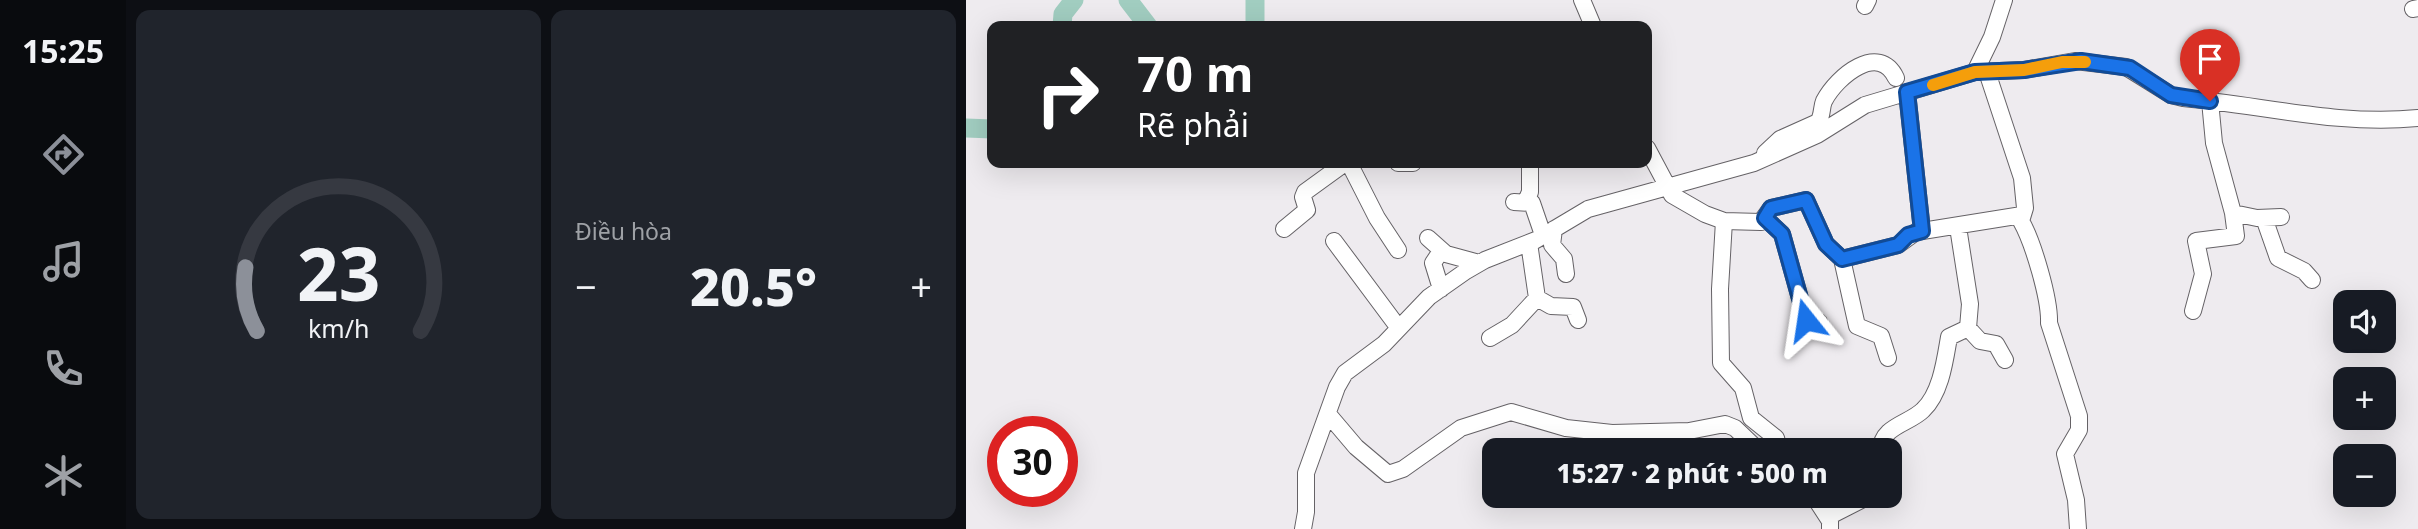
<!DOCTYPE html>
<html lang="vi">
<meta charset="utf-8">
<style>
:root{--surface:#171b24;--page:#20242c;--text:#f1f3f6;--muted:#9ea1a6;--line:#363941;--accent:#8c9099}
body{margin:0;font-family:"Noto Sans",sans-serif;background:var(--page);color:var(--text);height:100vh;display:flex;flex-direction:column;font-size:26px;white-space:nowrap}
*{box-sizing:border-box;margin:0}
p{font-size:23px;color:var(--muted)}
.icon{flex:none;width:38px;height:38px;fill:none;stroke:currentColor;stroke-width:2;stroke-linecap:round;stroke-linejoin:round}
.map{position:relative;flex:1;overflow:hidden}
.panel{display:flex;flex-direction:column;gap:10px;padding:10px;background:#0d0f14;width:840px}
.panel>*{flex:none}
.top-card{position:absolute;left:21px;top:21px;width:665px;height:147px;border-radius:14px;box-shadow:0 7px 28px #0002;background:#202124;color:#fff;overflow:hidden}
.fabs{position:absolute;left:1367px;top:290px;display:grid;gap:14px}
.fabs a{display:grid;place-items:center;width:63px;height:63px;border-radius:14px;background:var(--surface);box-shadow:0 7px 28px #0002;font-size:35px}
.speed{position:absolute;left:21px;top:416px;display:flex;gap:14px;font-size:35px;font-weight:700;text-align:center}
.speed>*{display:grid;place-content:center;width:91px;height:91px;border-radius:50%;background:var(--surface);box-shadow:0 7px 28px #0002;line-height:1}
.speed .limit{border:10px solid #d22;background:#fff;color:#111}
.pin{position:absolute;display:grid;place-items:center;width:60px;height:60px;color:#fff;margin:-72px -30px;border-radius:50% 50% 50% 0;rotate:-45deg;box-shadow:0 0 7px #0007}
.pin .icon{rotate:45deg}
.me{position:absolute;width:77px;margin:-38px;rotate:345deg;stroke-linejoin:round;filter:drop-shadow(0 0 5px #0008)}
.turn{display:flex;align-items:center;gap:24px;height:147px;padding:0 35px;font-size:32px}
.turn .icon{width:91px;height:91px;stroke-width:2.5}
.turn b{display:block;font-size:49px;line-height:60px}
.big{font-size:52px;font-weight:800;line-height:1.1}
.panel .widget{flex:1;display:flex;flex-direction:column;justify-content:center;gap:10px;min-width:0;padding:0 24px;border-radius:14px;background:var(--page)}
.panel .dial{align-items:center;gap:0}
.dial svg{height:182px;overflow:visible;fill:none;stroke:var(--line);stroke-width:7;stroke-linecap:round;text-anchor:middle}
.dial text{fill:var(--text);stroke:none}
.heat{display:flex;justify-content:space-between;align-items:center;font-size:38px;direction:ltr}
.panel .tiles{flex:1;display:grid;gap:10px;grid-template-columns:repeat(2,1fr)}
.trip{position:absolute;left:516px;top:438px;width:420px;height:70px;border-radius:14px;background:var(--surface);box-shadow:0 7px 28px #0002;font-weight:800;line-height:70px;text-align:center}
main{display:flex;flex:1;min-height:0}
.menu{display:flex;flex-direction:column;width:126px;justify-content:space-around;align-items:center;background:#090b0e;color:var(--muted)}
.menu .icon{width:49px;height:49px}
.menu .current{color:var(--accent)}
.menu b{font-size:32px;color:var(--text)}
.map>svg:first-child{display:block}
</style>
<main>
<nav class="menu">
<b>15:25</b>
<svg class="icon current" aria-label="directions" viewBox="0 0 24 24"><path d="M12 3l9 9-9 9-9-9zM9 14v-3h6M13 9l2 2-2 2"/></svg>
<svg class="icon" aria-label="music" viewBox="0 0 24 24"><path d="M9 18V5l10-2v13"/><circle cx="6" cy="18" r="3"/><circle cx="16" cy="16" r="3"/></svg>
<svg class="icon" aria-label="phone" viewBox="0 0 24 24"><path d="M5 4h4l2 5-3 2q2 4 5 5l2-3 5 2v4C11 20 4 13 5 4z"/></svg>
<svg class="icon" aria-label="climate" viewBox="0 0 24 24"><path d="M12 3v18M4 7l16 10M4 17L20 7"/></svg>
</nav>
<section class="panel">
<div class="tiles">
<div class="widget dial"><svg viewBox="0 0 100 80">
<path d="M14 69A42 42 0 1 1 86 69"/>
<path d="M14 69A42 42 0 0 1 9 41" stroke="#8c9099"/>
<text x="50" y="56" font-size="32" font-weight="700">23</text>
<text x="50" y="72" font-size="11">km/h</text>
</svg></div>
<div class="widget"><p>Điều hòa</p>
<div class="heat"><a>−</a><b class="big">20.5°</b><a>+</a></div>
</div>
</div>
</section>
<div class="map">
<svg width="1452" height="529" viewBox="0 0 1452 529">
<rect width="100%" height="100%" fill="#eeebef"/>
<g fill="none" stroke-linecap="round" stroke-linejoin="round">
<path stroke="#a1cdc0" stroke-width="19" d="M 162,0 L 182,26
M 289,0 L 289,26
M 96,26 L 97,14 L 108,0
M 0,128 L 26,129"/>
<g stroke="#656266" stroke-width="18">
<path id="minor" d="M 616,0 L 627,26
M 899,6 L 902,0
M 1447,9 L 1452,8
M 1009,72 L 1026,37 L 1038,0
M 1021,72 L 1056,178 L 1059,208 L 1055,221 C 1067,242 1084,299 1083,323 L 1113,416 L 1113,430 L 1099,454 L 1110,500 L 1112,529
M 941,92 L 956,231
M 1244,101 L 1248,143 L 1267,213 L 1291,218 L 1315,217
M 681,148 L 706,195 L 739,214 L 758,221 L 754,289 L 755,363 L 777,388 L 785,418 L 810,438 L 813,450
M 799,153 L 814,139 L 852,122 C 857,115 855,108 858,101 C 871,76 913,42 930,78
M 383,163 L 411,218 L 432,250
M 432,163 L 447,163
M 560,201 L 564,192 L 564,163
M 548,202 L 566,203 L 577,235
M 799,218 L 816,234 L 840,320 L 853,322
M 1298,218 L 1312,258 L 1338,271 L 1346,280
M 758,221 L 795,222 L 805,208 L 840,200 L 860,244 L 876,259 L 932,245 L 950,232 L 1056,215
M 992,227 L 1004,304 L 1002,328 L 1014,341 L 1030,344 L 1039,360
M 318,229 L 341,210 L 337,197 L 339,192 L 379,163
M 588,229 L 586,245 L 598,259 L 600,274
M 462,238 L 480,254 L 513,263
M 368,241 L 432,327
M 563,243 L 571,298 L 585,306 L 607,307 L 612,320
M 876,259 L 891,326 L 915,336 L 922,358
M 475,289 L 467,263 L 475,251
M 1227,311 L 1237,274 L 1230,241 L 1270,236 L 1267,213
M 524,338 L 546,325 L 571,298
M 362,414 L 390,447 L 422,474 L 437,469 L 495,428 L 545,412 L 600,428 L 646,433 L 723,431 L 759,424 L 769,428 L 792,450
M 915,450 C 915,426 943,424 957,410 C 975,393 979,360 983,337 L 1002,328
M 847,495 L 864,521 L 864,529
M 862,517 L 905,495
M 337,529 L 340,512 L 340,473 L 371,387 L 379,373 L 418,344 L 463,297 L 500,271 L 519,260 L 570,240 L 622,209 L 788,163 L 851,135 L 899,105 L 1009,72 L 1058,70 L 1109,61 L 1160,67 L 1205,95 L 1217,98 C 1296,105 1372,126 1452,118"/>
</g>
<use href="#minor" stroke="#fff" stroke-width="16"/>
</g>
<g fill="none" stroke-linecap="round" stroke-linejoin="round">
<g stroke="#114b97" stroke-width="18">
<path id="route" d="M 840,320 L 816,234 L 799,218 L 805,208 L 840,200 L 860,244 L 876,259 L 932,245 L 942,235 L 956,231 L 941,92 L 1009,72 L 1058,70 L 1115,61 L 1164,68 L 1205,95 L 1244,101"/>
</g>
<use href="#route" stroke="#1a73e8" stroke-width="12"/>
<path stroke="#f59e0b" stroke-width="12" d="M 967,85 L 1009,72 L 1058,70 L 1096,62 L 1119,62"/>
</g>
</svg>
<div class="fabs">
<a><svg class="icon" aria-label="sound" viewBox="0 0 24 24"><path d="M4 9h4l5-4v14l-5-4H4zM17 9q2 3 0 6"/></svg></a>
<a>+</a>
<a>−</a>
</div>
<div class="speed"><div class="limit">30</div></div>
<div class="pin" style="left:1244px;top:101px;background:#d93025"><svg class="icon" aria-label="arrive" viewBox="0 0 24 24"><path d="M6 21V4h12l-3 4 3 4H6"/></svg></div>
<svg class="me" style="left:840px;top:320px" viewBox="-20 -20 40 40"><path d="M0-17L14 15 0 8-14 15z" fill="#1a73e8" stroke="#fff" stroke-width="4"/></svg>
<div class="trip">15:27 · 2 phút · 500 m</div>
<div class="top-card">
<div class="turn"><svg class="icon" aria-label="right" viewBox="0 0 24 24"><path d="M7 20v-9h11M14 6l5 5-5 5"/></svg><div><b>70 m</b>Rẽ phải</div></div>
</div>
</div>
</main>
